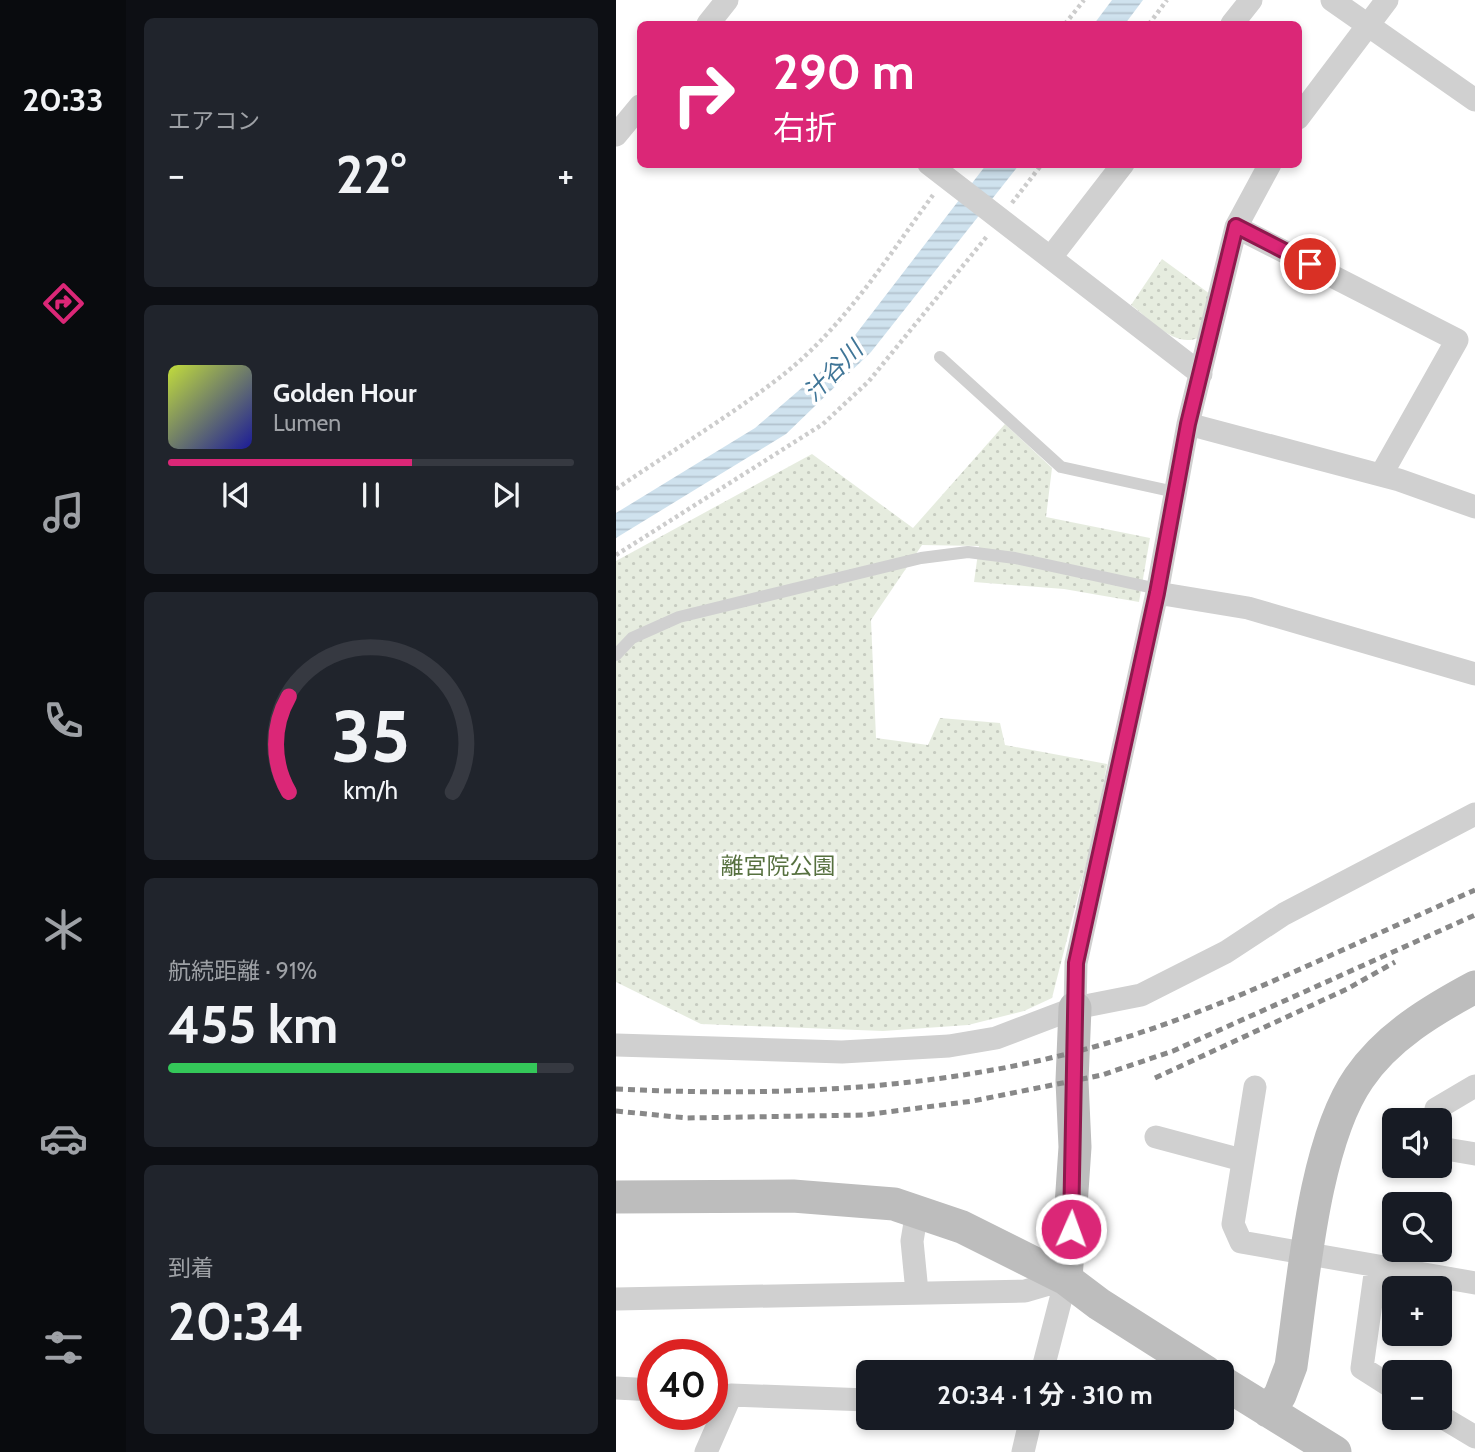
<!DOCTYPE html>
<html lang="ja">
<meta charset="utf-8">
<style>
:root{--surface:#171b24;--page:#20242c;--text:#f1f3f6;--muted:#9ea1a6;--line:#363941;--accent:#db2777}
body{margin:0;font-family:Cabin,"Noto Sans JP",sans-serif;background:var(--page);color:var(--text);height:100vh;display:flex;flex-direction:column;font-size:26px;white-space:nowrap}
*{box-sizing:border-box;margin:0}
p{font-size:23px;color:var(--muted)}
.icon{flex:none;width:38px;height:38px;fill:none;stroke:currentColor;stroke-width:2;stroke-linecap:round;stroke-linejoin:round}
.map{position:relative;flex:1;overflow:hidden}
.sheet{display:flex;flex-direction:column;gap:18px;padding:18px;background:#0d0f14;width:490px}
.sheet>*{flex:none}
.guide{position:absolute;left:21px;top:21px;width:665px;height:147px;border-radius:10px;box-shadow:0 4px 10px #0003;background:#db2777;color:#fff;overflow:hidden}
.controls{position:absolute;left:766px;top:1108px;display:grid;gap:14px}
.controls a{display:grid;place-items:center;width:70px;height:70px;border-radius:10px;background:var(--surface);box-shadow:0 4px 10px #0003;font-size:35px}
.speed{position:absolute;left:21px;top:1339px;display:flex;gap:14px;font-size:35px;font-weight:700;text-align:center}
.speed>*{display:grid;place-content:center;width:91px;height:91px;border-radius:50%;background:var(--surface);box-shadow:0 4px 10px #0003;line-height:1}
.speed .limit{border:10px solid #d22;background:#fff;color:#111}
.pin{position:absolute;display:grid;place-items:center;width:60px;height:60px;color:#fff;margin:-30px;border:4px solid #fff;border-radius:50%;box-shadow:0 2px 7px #0007}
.me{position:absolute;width:77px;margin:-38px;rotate:2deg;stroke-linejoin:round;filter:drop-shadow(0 0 5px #0008)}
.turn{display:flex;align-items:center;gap:24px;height:147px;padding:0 21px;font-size:32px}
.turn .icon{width:91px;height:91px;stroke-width:2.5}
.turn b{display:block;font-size:49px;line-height:60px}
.big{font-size:52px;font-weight:700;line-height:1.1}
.sheet .card{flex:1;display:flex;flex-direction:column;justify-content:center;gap:10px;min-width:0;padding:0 24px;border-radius:10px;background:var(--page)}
.sheet .dial{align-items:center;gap:0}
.dial svg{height:182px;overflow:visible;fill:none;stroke:var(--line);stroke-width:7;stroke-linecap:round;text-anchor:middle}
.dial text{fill:var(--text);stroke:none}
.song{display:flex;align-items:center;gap:21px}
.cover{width:84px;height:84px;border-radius:10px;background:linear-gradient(135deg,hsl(70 70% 55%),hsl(240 70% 35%))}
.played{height:7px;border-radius:4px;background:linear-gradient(90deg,var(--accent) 60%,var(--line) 60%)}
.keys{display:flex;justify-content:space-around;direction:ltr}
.heat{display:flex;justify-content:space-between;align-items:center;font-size:38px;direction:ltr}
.charge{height:10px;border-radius:5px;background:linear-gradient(90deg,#34c759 91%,var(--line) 0)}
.trip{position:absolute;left:240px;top:1360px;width:378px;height:70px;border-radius:10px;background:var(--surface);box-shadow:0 4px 10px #0003;font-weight:700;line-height:70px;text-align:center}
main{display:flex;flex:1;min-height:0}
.tabs{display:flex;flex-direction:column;width:126px;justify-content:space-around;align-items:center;background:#090b0e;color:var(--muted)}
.tabs .icon{width:49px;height:49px}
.tabs .active{color:var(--accent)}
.tabs b{font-size:32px;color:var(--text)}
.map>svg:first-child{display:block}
</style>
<main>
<nav class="tabs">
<b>20:33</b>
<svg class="icon active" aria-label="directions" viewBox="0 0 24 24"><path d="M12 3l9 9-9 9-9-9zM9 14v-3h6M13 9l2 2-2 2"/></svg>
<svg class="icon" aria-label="music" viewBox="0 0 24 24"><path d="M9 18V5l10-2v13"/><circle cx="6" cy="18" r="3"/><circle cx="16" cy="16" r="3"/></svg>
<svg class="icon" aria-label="phone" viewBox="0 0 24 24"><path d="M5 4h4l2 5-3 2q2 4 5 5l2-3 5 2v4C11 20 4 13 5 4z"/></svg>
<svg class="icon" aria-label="climate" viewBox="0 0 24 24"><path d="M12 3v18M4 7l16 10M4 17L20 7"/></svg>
<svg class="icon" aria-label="car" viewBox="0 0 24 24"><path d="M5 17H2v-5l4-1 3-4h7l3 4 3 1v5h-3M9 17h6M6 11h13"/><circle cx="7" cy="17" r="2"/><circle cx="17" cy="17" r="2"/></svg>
<svg class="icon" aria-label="filters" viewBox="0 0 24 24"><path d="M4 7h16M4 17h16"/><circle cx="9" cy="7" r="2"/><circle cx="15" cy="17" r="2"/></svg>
</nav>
<section class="sheet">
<div class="card"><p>エアコン</p>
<div class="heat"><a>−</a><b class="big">22°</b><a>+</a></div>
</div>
<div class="card">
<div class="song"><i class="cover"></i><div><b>Golden Hour</b><p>Lumen</p></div></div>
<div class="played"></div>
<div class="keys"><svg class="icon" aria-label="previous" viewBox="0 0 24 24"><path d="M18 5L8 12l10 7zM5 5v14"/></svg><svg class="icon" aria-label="pause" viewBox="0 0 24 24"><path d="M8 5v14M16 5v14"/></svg><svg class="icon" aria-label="next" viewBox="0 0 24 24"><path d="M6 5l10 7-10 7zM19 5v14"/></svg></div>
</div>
<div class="card dial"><svg viewBox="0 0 100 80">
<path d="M14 69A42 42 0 1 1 86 69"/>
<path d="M14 69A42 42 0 0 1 14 27" stroke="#db2777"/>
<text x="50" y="56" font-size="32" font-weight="700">35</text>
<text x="50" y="72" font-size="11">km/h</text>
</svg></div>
<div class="card"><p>航続距離 · 91%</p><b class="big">455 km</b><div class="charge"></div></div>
<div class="card"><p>到着</p><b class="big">20:34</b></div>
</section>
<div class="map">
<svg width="859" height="1452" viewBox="0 0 859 1452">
<defs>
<pattern id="park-dots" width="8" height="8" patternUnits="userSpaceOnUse" patternTransform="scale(1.75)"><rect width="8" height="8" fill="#e6ecdf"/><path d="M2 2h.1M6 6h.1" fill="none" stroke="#c6cbc0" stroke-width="1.8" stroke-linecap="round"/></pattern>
<pattern id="water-rules" width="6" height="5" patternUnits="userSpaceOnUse" patternTransform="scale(1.75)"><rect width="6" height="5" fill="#cfe2ee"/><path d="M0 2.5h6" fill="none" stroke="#b2c2cd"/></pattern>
</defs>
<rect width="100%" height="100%" fill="#fff"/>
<path fill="url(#park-dots)" d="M 546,259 L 594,294 L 584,337 C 560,350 534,319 515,305 Z
M 389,424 L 436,468 L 430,517 L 534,538 L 523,602 L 448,589 L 358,582 L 363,546 L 306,545 L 255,620 L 260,738 L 312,745 L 324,718 L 384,723 L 389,745 L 491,764 L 480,825 L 436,998 L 408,1011 L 352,1025 L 267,1031 L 85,1024 L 0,982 L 0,561 L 196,454 L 297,528 Z"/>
<path fill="url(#water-rules)" d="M 496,0 L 527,0 L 509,24 L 478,24 Z
M 370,165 L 403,165 L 255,352 L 170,434 L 0,538 L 0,513 L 139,428 L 223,356 Z"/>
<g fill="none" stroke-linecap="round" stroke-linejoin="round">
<path stroke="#cdcdcd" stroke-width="4.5" stroke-dasharray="3.5 3.5" stroke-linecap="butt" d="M 449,24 L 468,0
M 533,24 L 551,0
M 396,203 L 426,164
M 0,489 C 54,452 111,418 163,378 C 226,330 271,258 317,195
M 0,555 L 207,424 L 253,381 L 372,235"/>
<path stroke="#d0d0d0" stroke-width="12" d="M 324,357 L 445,467 L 559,492
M 0,655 L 16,638 L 63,617 L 305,558 L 352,552 L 399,558 L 542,589"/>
<path stroke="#d0d0d0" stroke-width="23" d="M 716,0 L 859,100
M 92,24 L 111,0
M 616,24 L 635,0
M 682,118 L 771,0
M 0,135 L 24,106
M 313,164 L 585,374
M 620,227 L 841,340 L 765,475
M 435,257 L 507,164
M 572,424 L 783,480 L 859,507
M 541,593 L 632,608 L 859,674
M 459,1008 L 460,963 L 541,593 L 572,424 L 606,284 L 620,227 L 654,164
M 0,1045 L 226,1052 L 333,1046 L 380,1038 L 459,1008 L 525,995 L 610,952 L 668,914 L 859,814
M 639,1087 L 617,1224 L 625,1242 L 859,1283
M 818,1120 L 820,1109 L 859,1086
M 540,1137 L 626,1160
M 824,1148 L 859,1154
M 301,1211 L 296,1241 L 301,1292
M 760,1267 L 746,1368 L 779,1389
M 0,1299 L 409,1291 L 450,1279
M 426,1372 L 450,1279
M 0,1388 L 37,1390
M 824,1416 L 859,1437
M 90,1452 L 115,1395 L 252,1400
M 407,1452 L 415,1418"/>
<path stroke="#bdbdbd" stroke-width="33" d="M 0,1197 L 177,1196 L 278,1204 L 346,1227 L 450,1279 L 483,1304 L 590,1372
M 450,1279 L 459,1147 L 456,1081 L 459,1008
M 606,1382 L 719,1452
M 652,1411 L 664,1395 L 675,1366 C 687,1285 697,1144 743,1078 C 771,1037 816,1010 859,987"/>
<path stroke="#888" stroke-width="5" stroke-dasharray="7 5" stroke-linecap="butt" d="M 539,1078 L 731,989 L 779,962
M 0,1089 C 164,1097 329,1090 488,1044 C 612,1008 740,942 859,890
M 0,1111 L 71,1118 L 248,1115 L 357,1101 L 486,1075 L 557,1051 L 859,915"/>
</g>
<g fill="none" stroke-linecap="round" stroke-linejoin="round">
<g stroke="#8e194d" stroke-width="18">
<path id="route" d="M 455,1229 L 460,963 L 541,593 L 572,424 L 620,226 L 694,264"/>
</g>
<use href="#route" stroke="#db2777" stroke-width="12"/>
</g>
<g text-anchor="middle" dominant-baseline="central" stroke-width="7" stroke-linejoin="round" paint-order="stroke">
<g font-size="23" fill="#56703f" stroke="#fff">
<text x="162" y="866">離宮院公園</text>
</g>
<g font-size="24" font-style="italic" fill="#3f7597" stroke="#fff">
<text transform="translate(217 371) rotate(-46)">汁谷川</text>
</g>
</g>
</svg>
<div class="controls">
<a><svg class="icon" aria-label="sound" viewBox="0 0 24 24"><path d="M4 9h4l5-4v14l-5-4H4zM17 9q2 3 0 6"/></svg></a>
<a><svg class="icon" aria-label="search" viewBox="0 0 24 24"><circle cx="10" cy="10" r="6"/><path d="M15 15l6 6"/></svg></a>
<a>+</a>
<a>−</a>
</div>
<div class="speed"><div class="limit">40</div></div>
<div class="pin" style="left:694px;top:264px;background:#d93025"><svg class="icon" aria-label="arrive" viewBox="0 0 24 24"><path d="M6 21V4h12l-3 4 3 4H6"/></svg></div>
<svg class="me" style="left:455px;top:1229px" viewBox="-20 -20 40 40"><circle r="17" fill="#db2777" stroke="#fff" stroke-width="3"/><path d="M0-11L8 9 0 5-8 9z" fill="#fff"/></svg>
<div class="trip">20:34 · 1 分 · 310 m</div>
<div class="guide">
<div class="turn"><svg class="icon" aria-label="right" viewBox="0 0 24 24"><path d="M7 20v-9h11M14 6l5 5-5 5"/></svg><div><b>290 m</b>右折</div></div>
</div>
</div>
</main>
